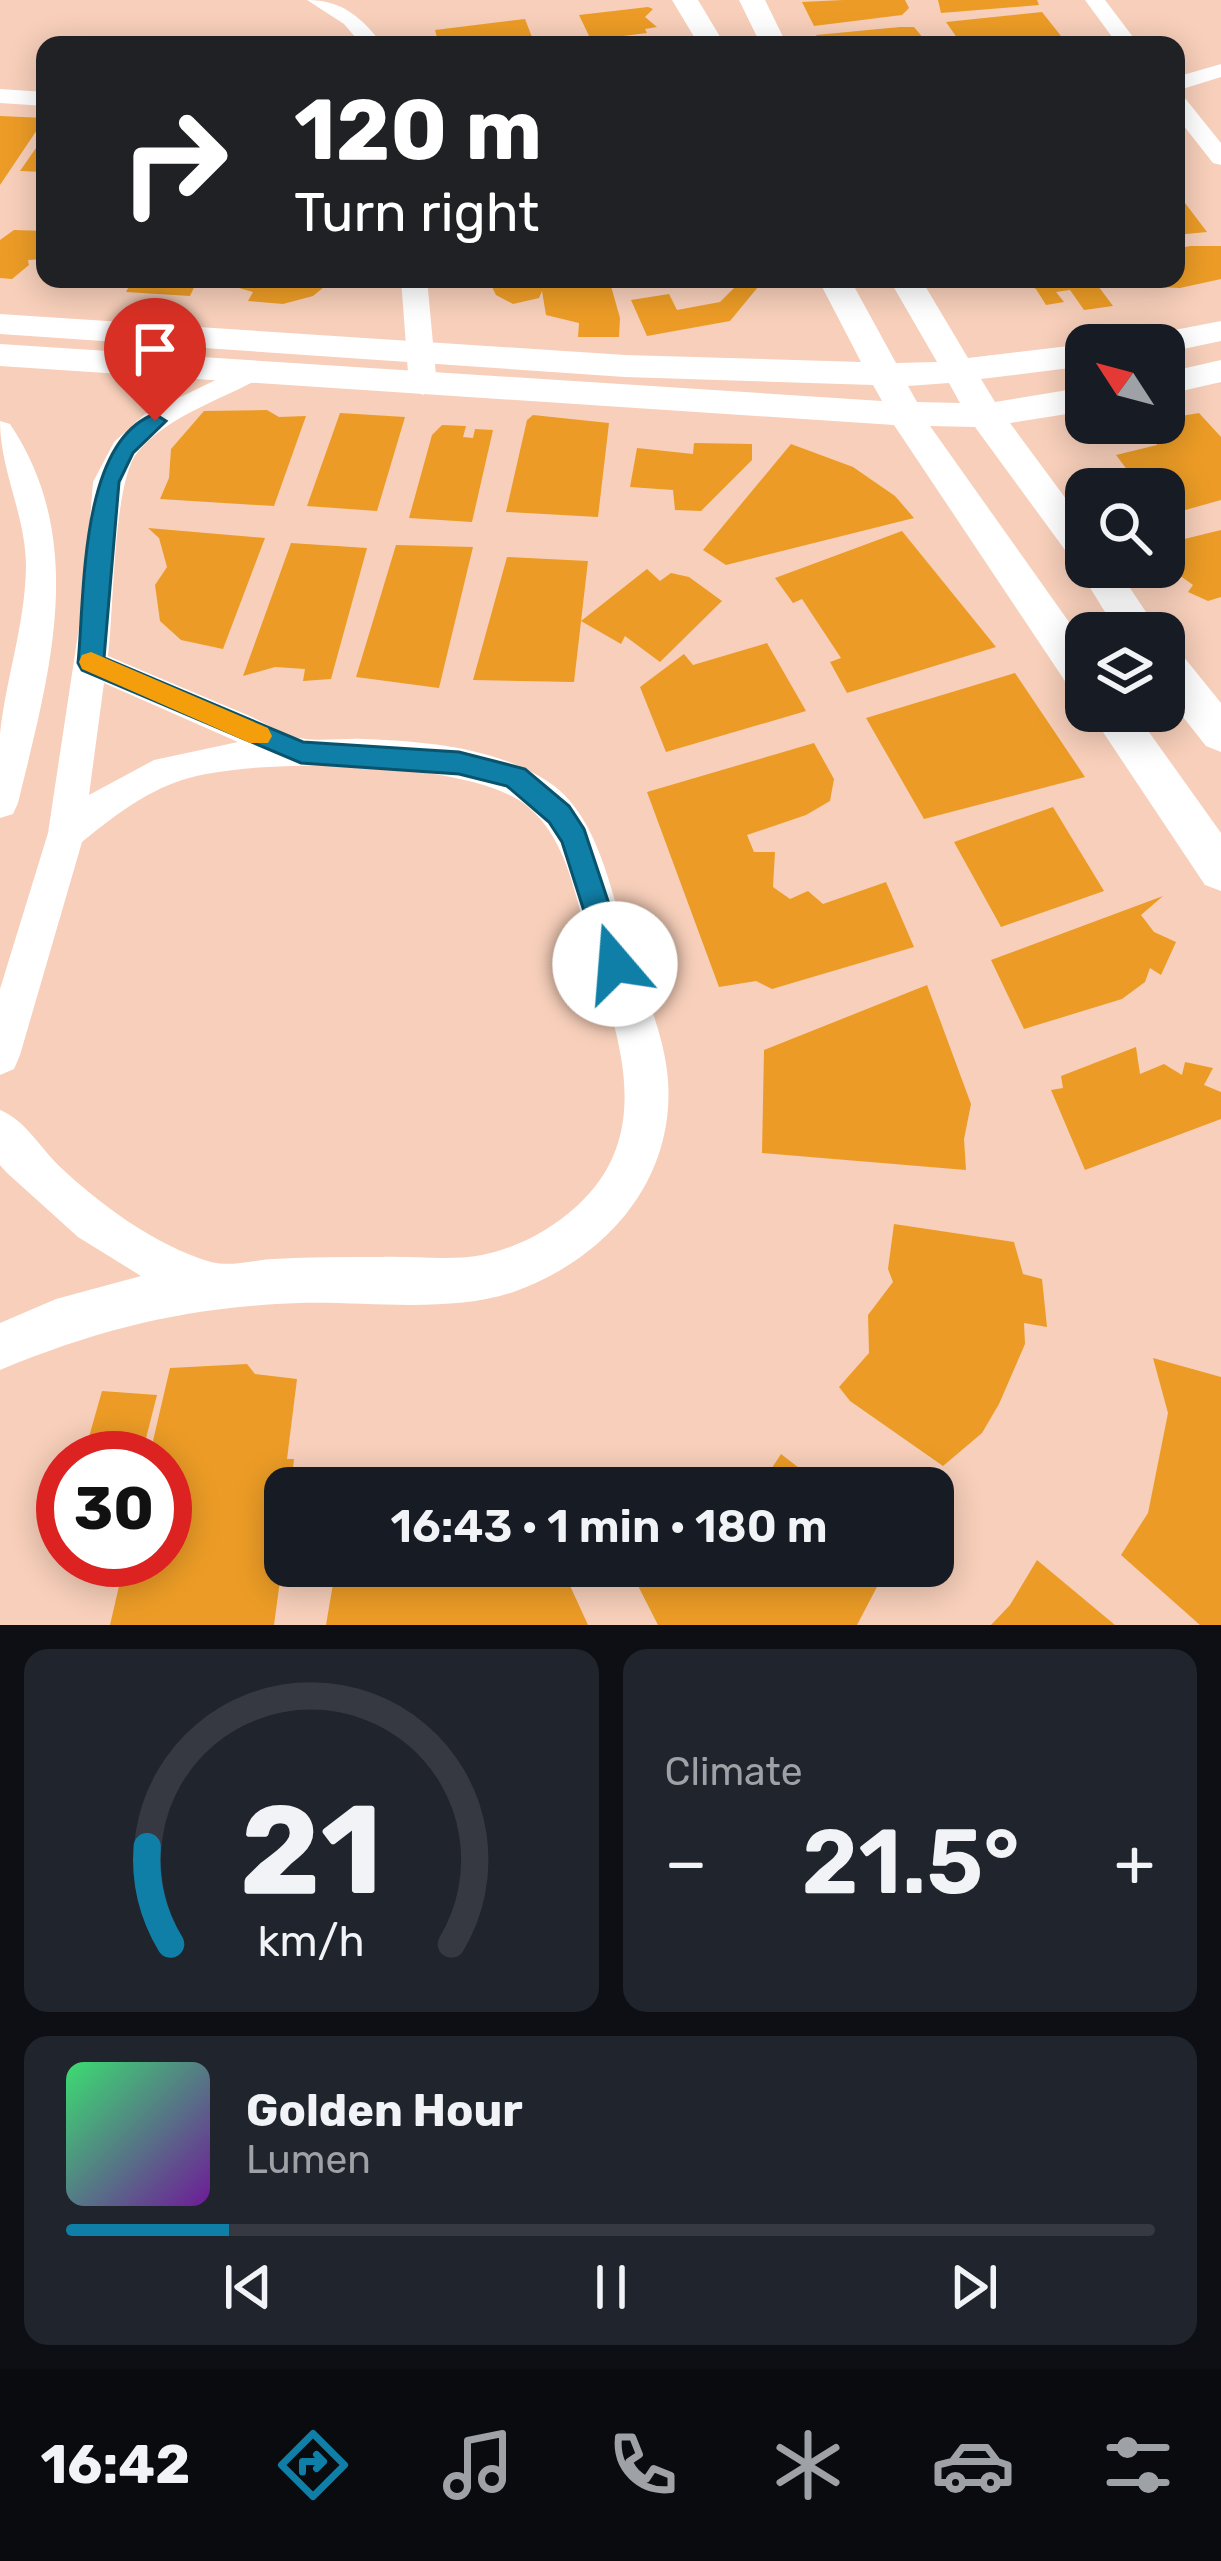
<!DOCTYPE html>
<meta charset="utf-8">
<style>
:root{--surface:#171b24;--page:#20242c;--text:#f1f3f6;--muted:#9ea1a6;--line:#363941;--accent:#107fa8}
body{margin:0;font-family:Rubik,sans-serif;background:var(--page);color:var(--text);height:100vh;display:flex;flex-direction:column;font-size:45px;white-space:nowrap}
*{box-sizing:border-box;margin:0}
p{font-size:39px;color:var(--muted)}
.icon{flex:none;width:66px;height:66px;fill:none;stroke:currentColor;stroke-width:2;stroke-linecap:round;stroke-linejoin:round}
.map{position:relative;height:1625px;overflow:hidden}
.drawer{display:flex;flex-direction:column;gap:24px;padding:24px;background:#0d0f14;flex:1}
.drawer>*{flex:none}
.hud{position:absolute;left:36px;top:36px;width:1149px;height:252px;border-radius:24px;box-shadow:0 6px 30px #0003;background:#202124;color:#fff;overflow:hidden}
.needle{width:78px;rotate:306deg}
.controls{position:absolute;left:1065px;top:324px;display:grid;gap:24px}
.controls a{display:grid;place-items:center;width:120px;height:120px;border-radius:24px;background:var(--surface);box-shadow:0 6px 30px #0003;font-size:60px}
.speed{position:absolute;left:36px;top:1431px;display:flex;gap:24px;font-size:60px;font-weight:700;text-align:center}
.speed>*{display:grid;place-content:center;width:156px;height:156px;border-radius:50%;background:var(--surface);box-shadow:0 6px 30px #0003;line-height:1}
.speed .limit{border:18px solid #d22;background:#fff;color:#111}
.pin{position:absolute;display:grid;place-items:center;width:102px;height:102px;color:#fff;margin:-123px -51px;border-radius:50% 50% 50% 0;rotate:-45deg;box-shadow:0 0 12px #0007}
.pin .icon{rotate:45deg}
.me{position:absolute;width:132px;margin:-66px;rotate:342deg;stroke-linejoin:round;filter:drop-shadow(0 0 9px #0008)}
.turn{display:flex;align-items:center;gap:42px;height:252px;padding:0 60px;font-size:54px}
.turn .icon{width:156px;height:156px;stroke-width:2.5}
.turn b{display:block;font-size:84px;line-height:102px}
.big{font-size:90px;font-weight:600;line-height:1.1}
.drawer .tile{flex:1;display:flex;flex-direction:column;justify-content:center;gap:18px;min-width:0;padding:0 42px;border-radius:24px;background:var(--page)}
.drawer .dial{align-items:center;gap:0}
.dial svg{height:312px;overflow:visible;fill:none;stroke:var(--line);stroke-width:7;stroke-linecap:round;text-anchor:middle}
.dial text{fill:var(--text);stroke:none}
.song{display:flex;align-items:center;gap:36px}
.cover{width:144px;height:144px;border-radius:18px;background:linear-gradient(135deg,hsl(140 70% 55%),hsl(280 70% 35%))}
.played{height:12px;border-radius:6px;background:linear-gradient(90deg,var(--accent) 15%,var(--line) 15%)}
.keys{display:flex;justify-content:space-around;direction:ltr}
.heat{display:flex;justify-content:space-between;align-items:center;font-size:66px;direction:ltr}
.drawer .tiles{flex:1;display:grid;gap:24px;grid-template-columns:1fr 1fr}
.tile:last-child{grid-column:span 2}
.trip{position:absolute;left:264px;top:1467px;width:690px;height:120px;border-radius:24px;background:var(--surface);box-shadow:0 6px 30px #0003;font-weight:600;line-height:120px;text-align:center}
.tabs{display:flex;height:192px;justify-content:space-around;align-items:center;background:#090b0e;color:var(--muted)}
.tabs .icon{width:84px;height:84px}
.tabs .active{color:var(--accent)}
.tabs b{font-size:54px;color:var(--text)}
.map>svg:first-child{display:block}
</style>
<div class="map">
<svg width="1221" height="1625" viewBox="0 0 1221 1625">
<rect width="100%" height="100%" fill="#f7cfba"/>
<path fill="#ec9c26" d="M 843,0 L 905,0 L 909,8 L 902,15 L 814,26 L 802,2 Z
M 938,0 L 1037,0 L 1039,5 L 941,13 Z
M 648,7 L 653,9 L 645,17 L 657,27 L 645,29 L 647,33 L 591,40 L 579,15 Z
M 1042,12 L 1061,36 L 962,45 L 946,22 Z
M 525,19 L 535,45 L 439,45 L 435,30 Z
M 900,27 L 914,27 L 929,45 L 822,45 L 816,35 Z
M 0,116 L 45,118 L 0,185 Z
M 45,135 L 45,172 L 20,171 Z
M 1182,199 L 1207,232 L 1176,235 L 1176,200 Z
M 14,230 L 45,231 L 45,259 L 28,260 L 29,265 L 12,279 L 0,278 L 0,240 Z
M 1190,246 L 1221,246 L 1221,279 L 1180,288 L 1157,287 L 1136,280 L 1176,279 L 1176,249 Z
M 133,279 L 198,279 L 190,296 L 126,292 Z
M 237,279 L 319,279 L 324,287 L 313,296 L 283,304 L 248,301 L 253,292 L 239,288 L 243,283 Z
M 499,279 L 609,279 L 620,318 L 619,337 L 578,337 L 579,323 L 546,315 L 542,291 L 539,298 L 513,304 L 496,295 L 492,287 Z
M 1014,279 L 1093,279 L 1113,306 L 1084,310 L 1070,290 L 1056,292 L 1064,302 L 1046,305 L 1036,289 Z
M 741,281 L 758,287 L 730,321 L 647,336 L 631,300 L 669,294 L 677,310 L 720,302 Z
M 267,410 L 279,417 L 306,416 L 274,506 L 160,499 L 169,478 L 171,449 L 204,411 Z
M 340,413 L 405,417 L 377,511 L 307,506 Z
M 1199,413 L 1221,437 L 1221,500 L 1164,516 L 1164,489 L 1116,489 L 1117,473 L 1128,471 L 1116,455 L 1157,445 L 1155,437 L 1169,427 L 1164,421 L 1182,422 L 1175,417 Z
M 533,415 L 609,423 L 598,517 L 506,512 L 527,420 Z
M 442,425 L 466,426 L 463,437 L 473,438 L 475,429 L 493,430 L 472,522 L 409,518 L 432,435 Z
M 694,443 L 752,444 L 752,460 L 701,511 L 675,510 L 673,490 L 630,487 L 637,448 L 693,454 Z
M 791,444 L 853,467 L 895,496 L 914,518 L 726,565 L 703,550 Z
M 148,528 L 265,538 L 223,649 L 181,640 L 160,621 L 155,585 L 167,567 L 159,538 Z
M 1221,530 L 1221,597 L 1208,601 L 1188,592 L 1193,585 L 1175,572 L 1164,544 Z
M 902,531 L 996,647 L 847,693 L 830,662 L 841,658 L 802,599 L 793,603 L 775,578 Z
M 291,543 L 367,548 L 331,679 L 303,681 L 305,669 L 275,667 L 243,676 Z
M 396,545 L 473,547 L 439,688 L 356,677 Z
M 507,557 L 588,561 L 574,682 L 473,680 Z
M 647,569 L 660,581 L 671,573 L 689,577 L 722,601 L 660,662 L 625,636 L 621,644 L 581,621 Z
M 767,643 L 806,711 L 666,752 L 640,687 L 684,654 L 693,665 Z
M 1015,673 L 1085,777 L 924,819 L 866,718 Z
M 814,743 L 834,779 L 830,801 L 806,815 L 747,835 L 754,852 L 775,852 L 773,887 L 790,899 L 808,891 L 823,904 L 886,882 L 914,947 L 772,989 L 756,981 L 719,987 L 647,792 Z
M 1053,807 L 1104,891 L 1001,927 L 954,842 Z
M 1163,896 L 1141,915 L 1154,932 L 1176,942 L 1161,975 L 1150,968 L 1145,982 L 1122,999 L 1024,1029 L 991,960 Z
M 927,985 L 971,1104 L 964,1139 L 966,1170 L 762,1153 L 764,1050 Z
M 1136,1047 L 1140,1074 L 1164,1064 L 1182,1075 L 1185,1062 L 1213,1068 L 1204,1085 L 1221,1092 L 1221,1119 L 1085,1170 L 1051,1090 L 1063,1088 L 1061,1076 Z
M 894,1224 L 1014,1242 L 1023,1274 L 1042,1279 L 1047,1327 L 1024,1323 L 1025,1344 L 999,1404 L 982,1433 L 943,1466 L 850,1401 L 839,1387 L 869,1353 L 868,1315 L 893,1282 L 888,1269 Z
M 1153,1358 L 1221,1377 L 1221,1625 L 1200,1625 L 1121,1555 L 1148,1513 L 1168,1413 Z
M 247,1364 L 255,1374 L 297,1379 L 287,1459 L 294,1459 L 291,1488 L 285,1488 L 285,1543 L 274,1625 L 110,1625 L 125,1560 L 165,1560 L 165,1458 L 149,1458 L 170,1368 Z
M 102,1391 L 157,1395 L 141,1458 L 83,1458 Z
M 781,1454 L 825,1488 L 759,1488 Z
M 1037,1560 L 1115,1625 L 991,1625 L 1010,1605 Z
M 336,1566 L 561,1566 L 588,1625 L 326,1625 Z
M 643,1566 L 888,1566 L 857,1625 L 658,1625 L 632,1574 Z"/>
<g fill="none" stroke-linecap="round" stroke-linejoin="round">
<path fill="#fff" fill-rule="evenodd" d="M 307,0 C 343,0 362,18 383,45 L 362,45 L 344,24 Z
M 1085,0 L 1105,0 L 1139,45 L 1118,45 Z
M 1221,64 L 1221,77 L 1176,91 L 1176,77 Z
M 0,89 L 45,92 L 45,106 L 0,103 Z
M 1176,95 L 1184,97 L 1221,143 L 1221,165 L 1213,163 L 1176,116 Z
M 401,279 L 427,279 L 437,386 L 423,395 L 409,386 Z
M 247,365 L 261,374 L 257,380 C 217,401 165,418 137,453 C 113,483 114,611 108,656 C 155,676 202,696 250,716 C 265,723 284,735 299,738 C 319,742 343,738 363,739 C 423,741 495,747 547,781 C 595,811 609,882 624,932 C 639,980 664,1029 668,1080 C 675,1181 606,1258 516,1291 C 454,1314 365,1301 299,1303 C 188,1307 101,1328 0,1370 L 0,1323 L 56,1299 L 141,1276 L 78,1237 L 6,1172 L 0,1165 L 0,1110 C 25,1120 39,1146 58,1165 C 99,1204 156,1246 211,1262 C 228,1267 255,1260 273,1259 C 310,1257 346,1257 382,1257 C 414,1256 451,1261 482,1255 C 519,1247 549,1231 577,1206 C 655,1135 620,1039 592,953 C 576,904 570,841 527,806 C 469,758 252,757 182,780 C 145,792 111,818 82,842 L 20,1055 L 14,1069 L 0,1075 L 0,989 L 48,833 L 84,594 L 93,482 L 114,442 L 145,414 ZM 104,683 L 238,742 L 154,760 L 89,795 Z
M 0,421 L 10,424 C 89,542 49,675 18,803 L 13,814 L 0,818 C 0,791 0,761 0,734 C 6,678 25,625 26,567 C 26,515 0,471 0,421 Z"/>
<path fill="#fff" fill-rule="evenodd" d="M 672,0 L 698,0 L 725,45 L 699,45 Z
M 739,0 L 765,0 L 787,45 L 761,45 Z
M 818,279 L 850,279 L 896,363 L 937,362 L 889,279 L 921,279 L 968,358 L 1086,344 L 1089,345 L 1086,366 L 981,379 L 995,402 L 1086,387 L 1086,411 L 1010,423 L 1086,526 L 1086,567 L 1116,567 L 1160,633 L 1118,633 L 1076,565 L 975,427 L 930,426 L 1086,646 L 1086,695 L 1071,690 L 894,425 L 0,366 L 0,344 L 882,401 L 873,385 L 625,377 L 0,334 L 0,314 L 625,355 L 861,362 ZM 949,383 L 960,403 L 917,402 L 908,386 Z
M 1221,321 L 1221,341 L 1164,353 L 1164,345 L 1133,345 L 1138,337 Z
M 1221,360 L 1221,382 L 1164,395 L 1164,373 Z
M 1164,647 L 1179,651 L 1221,703 L 1221,752 L 1206,746 L 1164,693 Z
M 1089,711 L 1134,711 L 1221,833 L 1221,891 L 1205,885 Z"/>
</g>
<path fill="#107fa8" stroke="#0a536d" stroke-width="3" d="M 155,414 L 166,421 L 133,453 L 119,482 L 104,658 L 303,742 L 459,752 L 525,769 L 569,806 L 584,829 L 629,964 L 625,974 L 615,978 L 604,974 L 562,842 L 549,822 L 507,786 L 459,774 L 301,763 L 82,670 L 78,663 C 85,595 79,441 155,414 Z"/>
<path fill="#f59e0b" d="M 91,652 L 268,728 L 272,736 L 268,743 L 250,743 L 82,669 L 79,662 L 82,655 Z"/>
</svg>
<div class="controls">
<a><svg class="needle" viewBox="-14 -14 28 28"><path d="M0-13l5 13h-10z" fill="#e53935"/><path d="M0 13l5-13h-10z" fill="#9ea1a6"/></svg></a>
<a><svg class="icon" aria-label="search" viewBox="0 0 24 24"><circle cx="10" cy="10" r="6"/><path d="M15 15l6 6"/></svg></a>
<a><svg class="icon" aria-label="layers" viewBox="0 0 24 24"><path d="M12 4l9 5-9 5-9-5zM3 14l9 5 9-5"/></svg></a>
</div>
<div class="speed"><div class="limit">30</div></div>
<div class="pin" style="left:155px;top:421px;background:#d93025"><svg class="icon" aria-label="arrive" viewBox="0 0 24 24"><path d="M6 21V4h12l-3 4 3 4H6"/></svg></div>
<svg class="me" style="left:615px;top:964px" viewBox="-20 -20 40 40"><circle r="19" fill="#fff"/><path d="M0-13L10 11 0 6-10 11z" fill="#107fa8"/></svg>
<div class="trip">16:43 · 1 min · 180 m</div>
<div class="hud">
<div class="turn"><svg class="icon" aria-label="right" viewBox="0 0 24 24"><path d="M7 20v-9h11M14 6l5 5-5 5"/></svg><div><b>120 m</b>Turn right</div></div>
</div>
</div>
<section class="drawer">
<div class="tiles">
<div class="tile dial"><svg viewBox="0 0 100 80">
<path d="M14 69A42 42 0 1 1 86 69"/>
<path d="M14 69A42 42 0 0 1 8 44" stroke="#107fa8"/>
<text x="50" y="56" font-size="32" font-weight="700">21</text>
<text x="50" y="72" font-size="11">km/h</text>
</svg></div>
<div class="tile"><p>Climate</p>
<div class="heat"><a>−</a><b class="big">21.5°</b><a>+</a></div>
</div>
<div class="tile">
<div class="song"><i class="cover"></i><div><b>Golden Hour</b><p>Lumen</p></div></div>
<div class="played"></div>
<div class="keys"><svg class="icon" aria-label="previous" viewBox="0 0 24 24"><path d="M18 5L8 12l10 7zM5 5v14"/></svg><svg class="icon" aria-label="pause" viewBox="0 0 24 24"><path d="M8 5v14M16 5v14"/></svg><svg class="icon" aria-label="next" viewBox="0 0 24 24"><path d="M6 5l10 7-10 7zM19 5v14"/></svg></div>
</div>
</div>
</section>
<nav class="tabs">
<b>16:42</b>
<svg class="icon active" aria-label="directions" viewBox="0 0 24 24"><path d="M12 3l9 9-9 9-9-9zM9 14v-3h6M13 9l2 2-2 2"/></svg>
<svg class="icon" aria-label="music" viewBox="0 0 24 24"><path d="M9 18V5l10-2v13"/><circle cx="6" cy="18" r="3"/><circle cx="16" cy="16" r="3"/></svg>
<svg class="icon" aria-label="phone" viewBox="0 0 24 24"><path d="M5 4h4l2 5-3 2q2 4 5 5l2-3 5 2v4C11 20 4 13 5 4z"/></svg>
<svg class="icon" aria-label="climate" viewBox="0 0 24 24"><path d="M12 3v18M4 7l16 10M4 17L20 7"/></svg>
<svg class="icon" aria-label="car" viewBox="0 0 24 24"><path d="M5 17H2v-5l4-1 3-4h7l3 4 3 1v5h-3M9 17h6M6 11h13"/><circle cx="7" cy="17" r="2"/><circle cx="17" cy="17" r="2"/></svg>
<svg class="icon" aria-label="filters" viewBox="0 0 24 24"><path d="M4 7h16M4 17h16"/><circle cx="9" cy="7" r="2"/><circle cx="15" cy="17" r="2"/></svg>
</nav>
